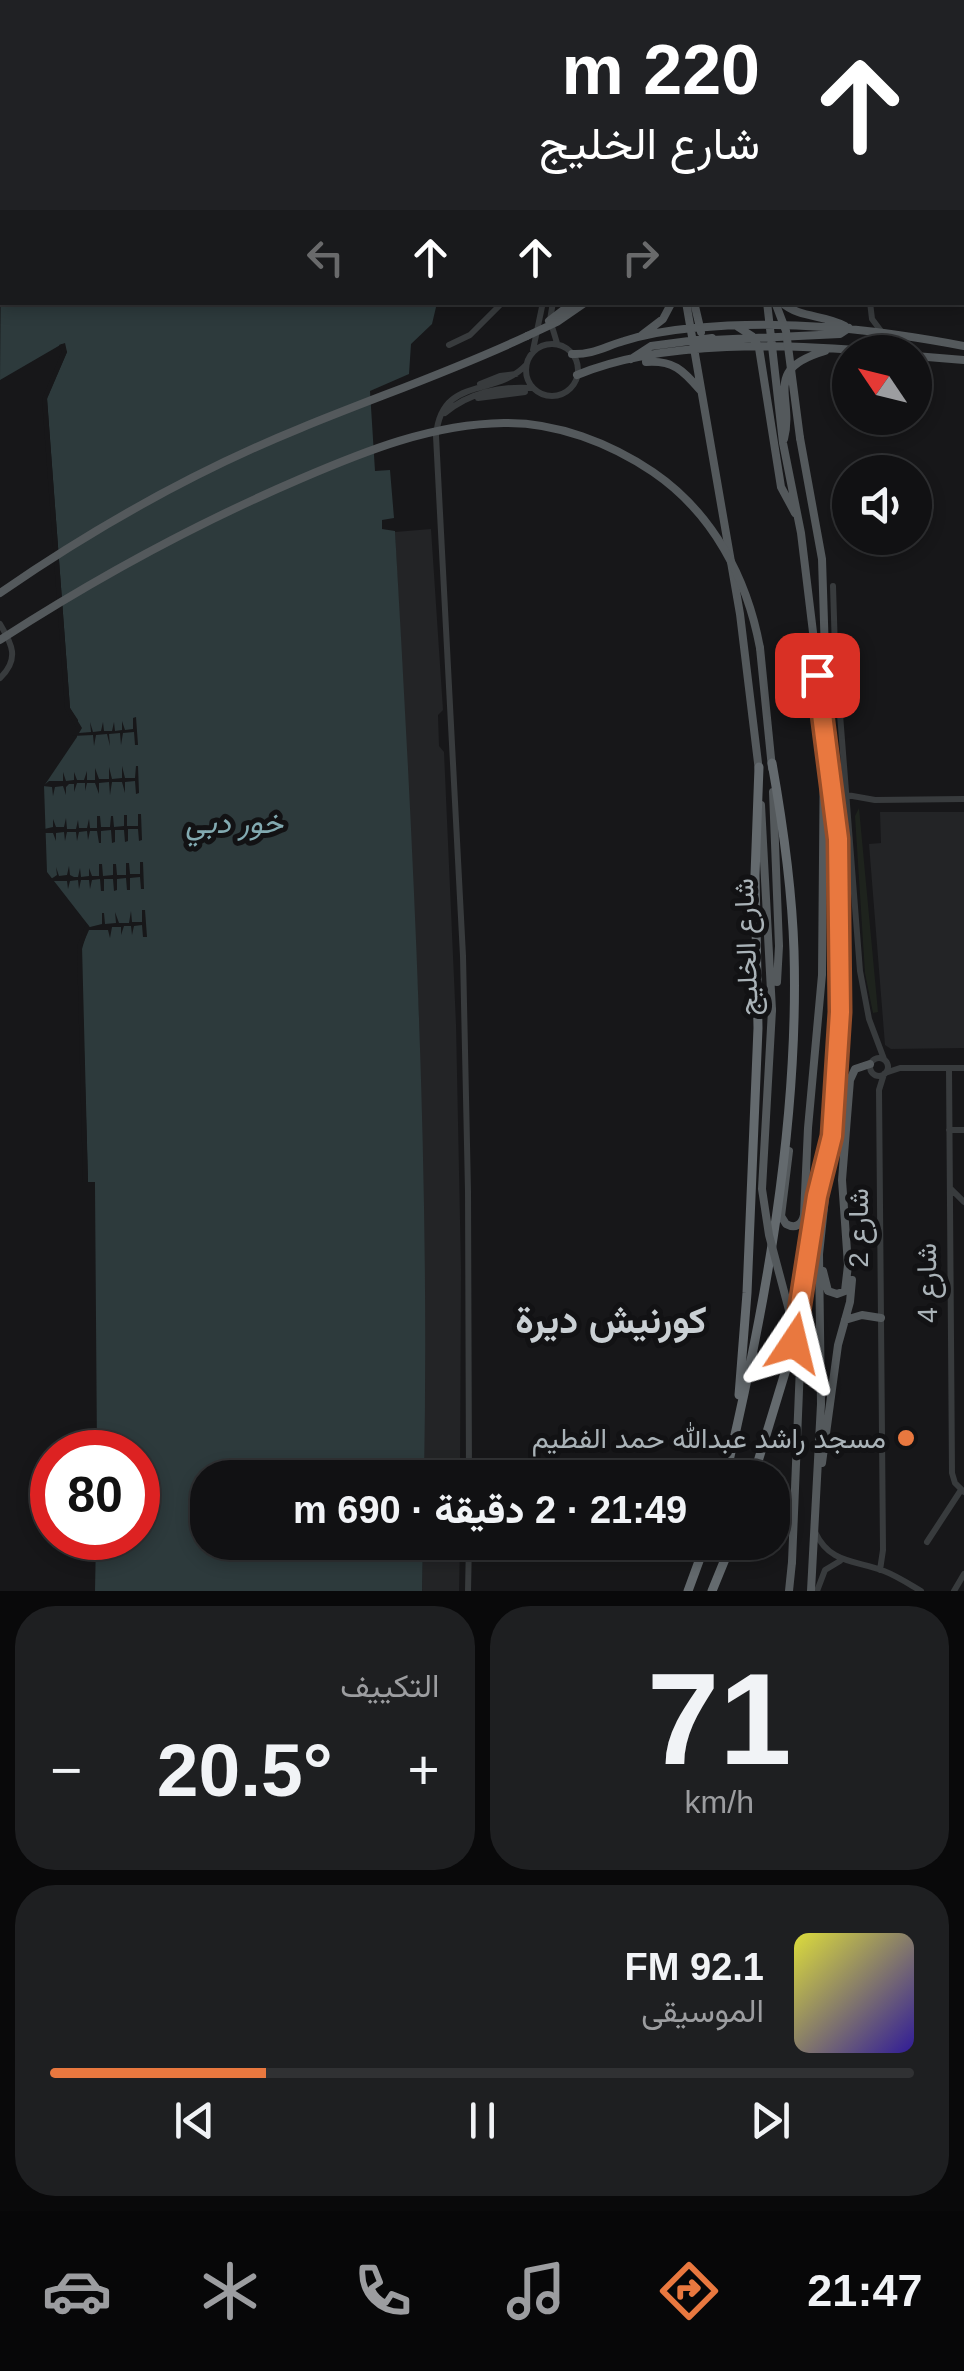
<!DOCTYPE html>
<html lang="ar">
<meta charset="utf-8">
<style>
:root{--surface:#111113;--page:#1e1f21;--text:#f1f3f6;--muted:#9c9da0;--line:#303133;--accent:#e9783f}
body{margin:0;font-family:Helvetica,Vazirmatn,sans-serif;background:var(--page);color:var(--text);direction:rtl;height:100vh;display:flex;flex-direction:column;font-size:38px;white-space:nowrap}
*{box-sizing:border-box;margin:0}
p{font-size:32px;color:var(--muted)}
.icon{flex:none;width:55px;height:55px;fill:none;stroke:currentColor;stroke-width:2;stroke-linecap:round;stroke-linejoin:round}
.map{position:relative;height:1591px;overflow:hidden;direction:ltr}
.details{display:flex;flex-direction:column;gap:15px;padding:15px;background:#09090a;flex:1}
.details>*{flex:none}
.top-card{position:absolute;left:0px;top:0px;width:965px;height:305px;box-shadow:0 5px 15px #0003,0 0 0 2px var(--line);direction:rtl;background:#202124;color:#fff;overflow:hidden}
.needle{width:65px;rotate:305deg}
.fabs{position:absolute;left:832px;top:335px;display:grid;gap:20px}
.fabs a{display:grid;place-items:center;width:100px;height:100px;border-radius:50%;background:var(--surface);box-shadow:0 5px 15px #0003,0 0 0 2px var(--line);font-size:50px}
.speed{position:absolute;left:30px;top:1430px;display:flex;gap:20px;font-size:50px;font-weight:700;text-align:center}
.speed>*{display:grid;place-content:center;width:130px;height:130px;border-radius:50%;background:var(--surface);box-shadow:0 5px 15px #0003,0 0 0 2px var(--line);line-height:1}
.speed .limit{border:15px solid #d22;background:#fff;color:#111}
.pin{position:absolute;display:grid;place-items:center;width:85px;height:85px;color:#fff;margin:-42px;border-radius:20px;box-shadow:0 5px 15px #0006}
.me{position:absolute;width:110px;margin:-55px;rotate:10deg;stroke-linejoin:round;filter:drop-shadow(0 0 8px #0008)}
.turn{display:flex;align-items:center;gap:35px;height:210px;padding:0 40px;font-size:45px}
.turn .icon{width:130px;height:130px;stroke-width:2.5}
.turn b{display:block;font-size:70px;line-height:85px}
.lanes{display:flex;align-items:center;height:95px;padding:0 40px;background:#0003;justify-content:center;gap:50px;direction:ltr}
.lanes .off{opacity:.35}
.big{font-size:75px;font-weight:800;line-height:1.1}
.details .tile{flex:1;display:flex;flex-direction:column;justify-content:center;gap:15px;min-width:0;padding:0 35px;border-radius:40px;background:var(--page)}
.details .dial{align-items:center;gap:0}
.dial b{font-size:130px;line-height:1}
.song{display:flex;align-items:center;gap:30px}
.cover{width:120px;height:120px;border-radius:15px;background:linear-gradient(135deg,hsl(60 70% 55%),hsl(250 70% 35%))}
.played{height:10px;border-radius:5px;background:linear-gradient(90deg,var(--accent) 25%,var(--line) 25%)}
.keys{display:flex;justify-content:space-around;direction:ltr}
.heat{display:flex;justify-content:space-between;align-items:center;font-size:55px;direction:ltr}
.details .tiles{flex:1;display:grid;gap:15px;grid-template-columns:1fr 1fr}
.tile:last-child{grid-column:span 2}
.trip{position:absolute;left:190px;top:1460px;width:600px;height:100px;border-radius:40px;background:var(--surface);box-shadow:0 5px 15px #0003,0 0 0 2px var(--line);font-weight:800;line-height:100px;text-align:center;direction:rtl}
.menu{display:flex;height:160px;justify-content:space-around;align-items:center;background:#070708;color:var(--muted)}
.menu .icon{width:70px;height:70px}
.menu .current{color:var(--accent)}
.menu b{font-size:45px;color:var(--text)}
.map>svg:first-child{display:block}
</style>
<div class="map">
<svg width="964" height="1591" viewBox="0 0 964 1591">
<rect width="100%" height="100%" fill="#171719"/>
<path fill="#232426" d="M 431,529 L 443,710 L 438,715 L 439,746 L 444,752 L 456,1024 L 461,1269 L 460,1477 L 424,1477 L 419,1020 L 395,532 Z
M 880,812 L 964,812 L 964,1048 L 891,1049 L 885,1045 L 869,844 L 881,843 Z
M 423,1543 L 460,1543 L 459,1591 L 422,1591 Z"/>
<path fill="#1e231d" d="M 859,808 L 878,1012 L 873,1013 L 865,973 L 855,816 Z"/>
<path fill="#2d3a3c" d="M 7,0 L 384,0 L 385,2 L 7,2 Z
M 2,130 L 2,302 L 437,303 L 432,324 L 411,344 L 409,374 L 370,391 L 375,471 L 390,470 L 394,518 L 382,520 L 382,529 L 395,531 C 413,846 430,1162 424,1477 L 208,1478 L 208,1542 L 423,1543 L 422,1591 L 95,1591 L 96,1538 L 138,1538 L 138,1452 L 97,1452 L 95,1187 L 95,1182 L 88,1182 L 81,952 L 89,926 L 47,872 L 44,786 L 77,737 L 78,720 L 70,708 L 47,398 L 67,352 L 62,344 L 0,380 Z"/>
<path fill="#171719" d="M 65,343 L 67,352 L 47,399 L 70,708 L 82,728 L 79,733 L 91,732 L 90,722 L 93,732 L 101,731 L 103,722 L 104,731 L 112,731 L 114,722 L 115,731 L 122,730 L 122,721 L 125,730 L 133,729 L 133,718 L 136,717 L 138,745 L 135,745 L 134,732 L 123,733 L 121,745 L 120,733 L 109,734 L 110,746 L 107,734 L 96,735 L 94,746 L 93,735 L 72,736 L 76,733 L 76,727 L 65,709 L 42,399 L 62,351 L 59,345 Z
M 122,766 L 125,778 L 135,778 L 136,766 L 138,766 L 139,793 L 136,794 L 135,781 L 125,782 L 125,793 L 122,782 L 112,782 L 110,795 L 109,782 L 99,783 L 99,794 L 95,783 L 87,783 L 85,791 L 85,783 L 77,783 L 74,792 L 74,784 L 69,784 L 66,787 L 66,795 L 63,786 L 55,787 L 53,796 L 52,787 L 43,786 L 49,781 L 63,781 L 63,772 L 66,781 L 74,780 L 74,772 L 77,780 L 84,780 L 87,771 L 87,780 L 95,780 L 95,768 L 99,779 L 109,779 L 109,767 L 112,779 L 122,778 Z
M 138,814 L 141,814 L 142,840 L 139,841 L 138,829 L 128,829 L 128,841 L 125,842 L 124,830 L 115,830 L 115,842 L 112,843 L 111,830 L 101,831 L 101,843 L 99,843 L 97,831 L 90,831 L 88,840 L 87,831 L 79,832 L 77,841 L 76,832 L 67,832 L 65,841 L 64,832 L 56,833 L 56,841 L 53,833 L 40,833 L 40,830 L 53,827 L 53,819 L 56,827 L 64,827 L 66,818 L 67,829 L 76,829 L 78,820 L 79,828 L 87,828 L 89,819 L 90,828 L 97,828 L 97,816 L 100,816 L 101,827 L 110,827 L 111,816 L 113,816 L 114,827 L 124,826 L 124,815 L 127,815 L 127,826 L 138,826 Z
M 140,862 L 143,862 L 144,889 L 141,889 L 140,877 L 130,878 L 130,890 L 127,890 L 126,878 L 117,879 L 117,890 L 114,891 L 113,879 L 104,879 L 104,891 L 101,891 L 100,879 L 92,880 L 90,889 L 89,880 L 81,880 L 79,889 L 78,880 L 70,881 L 68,889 L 67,881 L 48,881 L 57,875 L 56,867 L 59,876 L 67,875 L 69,866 L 70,875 L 74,877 L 78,877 L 80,868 L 81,877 L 89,876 L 89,868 L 92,876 L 99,876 L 99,864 L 102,864 L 103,876 L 113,875 L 113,864 L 116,864 L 117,875 L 126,875 L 126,863 L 129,863 L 130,874 L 140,874 Z
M 142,910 L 145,910 L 147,937 L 143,937 L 142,925 L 134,926 L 132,935 L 131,926 L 124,926 L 121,935 L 121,927 L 112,927 L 110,938 L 108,930 L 89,930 L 82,946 L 88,1182 L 83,1182 L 77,946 L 86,924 L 90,927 L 102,924 L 102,913 L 104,913 L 105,924 L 116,923 L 115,912 L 119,923 L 129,923 L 131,911 L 132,922 L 142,922 Z"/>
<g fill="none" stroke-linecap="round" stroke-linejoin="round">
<path stroke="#383b3d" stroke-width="6" d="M 586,0 L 587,2
M 595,0 L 596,2
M 772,0 L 772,2
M 814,0 L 814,2
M 859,0 L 859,2
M 913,0 L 913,2
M 951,0 L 951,2
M 962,96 L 964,97
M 962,112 L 964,111
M 962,168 L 964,171
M 962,209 L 964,208
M 962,263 L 964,265
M 553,302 L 550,320 L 557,343
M 870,302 L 872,319 L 881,331
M526 370a26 26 0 1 1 52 0a26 26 0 1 1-52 0Z
M 449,345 L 470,335 L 503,302
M 533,350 L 543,302
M 480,384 L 500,376 L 516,374
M 478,398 L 525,392
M 445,413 C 468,393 501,386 531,388
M 833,586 L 835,650 L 860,971 L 869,1019 L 884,1059
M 0,624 C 12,644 20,659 0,678
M 847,795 L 875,800 L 964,799
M870 1067a9 9 0 1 1 18 0a9 9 0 1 1-18 0Z
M 949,1068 L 952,1473 L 955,1483 L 964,1492
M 885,1073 L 900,1068 L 964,1068
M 949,1130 L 964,1130
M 951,1189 L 964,1202
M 469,1478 L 468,1191 L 463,956 L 436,436 C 441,375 495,398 526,365
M 815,1532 C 830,1564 855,1560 884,1571 C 897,1576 909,1584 921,1591
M 927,1542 L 961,1490
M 880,1570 L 883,1550 L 879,1090 L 884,1074
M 468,1591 L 469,1542
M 817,1591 L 825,1570 L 840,1561
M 954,1591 L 964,1574"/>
<path stroke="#54595c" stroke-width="8" d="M 616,0 L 617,2
M 638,0 L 639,2
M 720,0 L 721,2
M 686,302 L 740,614 L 759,771
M 694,302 L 701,332
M 767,302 L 783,443 L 801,533 L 838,839 L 841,977 L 832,1138
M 781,302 C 800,319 824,314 845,326
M 738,327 L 752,336 L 759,348 L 781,487 L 795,513
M 642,335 L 663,319 L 672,302
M 694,351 L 712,340 L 840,334 L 849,328
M 572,354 C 592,355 606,346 624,341 C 646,334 671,330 693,328 C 785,319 874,329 964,346
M 915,356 L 964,360
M 631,359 L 651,346 L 712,338
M 646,362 C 673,360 683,370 700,390
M 577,375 C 664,339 788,344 881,352
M 800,438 L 822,559 L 827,717
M 784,439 C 795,396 761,370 825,351
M 0,593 C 94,528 195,471 301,428 C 376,397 453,371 527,336
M 760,648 L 772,768
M 773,792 L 779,946 L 777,982
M 761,805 L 772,1010
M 789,1151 L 781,1216 L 786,1224 C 795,1229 802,1225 804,1215 L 808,1128 L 822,975 L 824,740
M 823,1271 L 828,1291 L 837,1294 L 845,1291 L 848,1265 L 842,1180 L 850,1080 L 855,1069 L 870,1064
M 845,1320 L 862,1315 L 881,1318
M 822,1463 L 838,1345 L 850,1302 L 852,1280
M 789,1591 L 792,1562
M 811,1591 L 821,1404 L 819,1254 L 829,1161"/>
<path stroke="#646a6e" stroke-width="9" d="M 739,1395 L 747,1293 L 758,1028 L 755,875 L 759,767
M 725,1478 C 765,1309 799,1125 794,951 C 792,888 783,825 772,763
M 753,1478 L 794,1343 L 817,1196 L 832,1135
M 688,1591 L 706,1542
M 712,1591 L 732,1542"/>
<path stroke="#54595c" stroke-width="8" d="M 775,302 L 786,331 L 800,438
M 549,321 L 574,302
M 527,336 L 557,322 L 586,302
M 0,640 C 96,578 195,524 300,479 C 365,451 432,424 504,423 C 556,422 610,443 653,472 C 713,513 747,578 760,648
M 772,1010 L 762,1189 L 769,1235 L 794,1329 L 800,1366 L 792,1562"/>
</g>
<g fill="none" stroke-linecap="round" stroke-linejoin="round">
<g stroke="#974e29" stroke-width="25">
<path id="route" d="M 794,1343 L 817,1196 L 832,1136 L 840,1012 L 838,839 L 817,675"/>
</g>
<use href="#route" stroke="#e9783f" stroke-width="18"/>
</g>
<circle fill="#e9783f" stroke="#121214" stroke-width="4" cx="906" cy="1438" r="10"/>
<g text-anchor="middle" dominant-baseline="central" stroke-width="10" stroke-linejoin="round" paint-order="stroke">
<g font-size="28" fill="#aab3b8" stroke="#121214">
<text transform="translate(746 947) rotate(-92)">شارع الخليج</text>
<text transform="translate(858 1228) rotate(-90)">شارع 2</text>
<text transform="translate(927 1283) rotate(-91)">شارع 4</text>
</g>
<g font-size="28" fill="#aab3b8" stroke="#121214" text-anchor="end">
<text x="886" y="1438">مسجد راشد عبدالله حمد الفطيم</text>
</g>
<g font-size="30" font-style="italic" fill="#82aab1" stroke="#121214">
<text x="234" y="822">خور دبي</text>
</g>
<g font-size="38" font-weight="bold" fill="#cad0d4" stroke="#121214">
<text x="611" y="1320">كورنيش ديرة</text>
</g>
</g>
</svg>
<div class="fabs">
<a><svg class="needle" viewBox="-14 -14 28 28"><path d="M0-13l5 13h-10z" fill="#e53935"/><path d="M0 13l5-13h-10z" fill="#9c9da0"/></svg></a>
<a><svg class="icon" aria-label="sound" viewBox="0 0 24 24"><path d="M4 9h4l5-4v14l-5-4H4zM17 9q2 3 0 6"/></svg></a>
</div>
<div class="speed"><div class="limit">80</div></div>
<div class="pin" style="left:817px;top:675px;background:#d93025"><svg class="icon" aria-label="arrive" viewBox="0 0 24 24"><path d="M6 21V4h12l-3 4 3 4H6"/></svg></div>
<svg class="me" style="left:794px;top:1343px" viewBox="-20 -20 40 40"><path d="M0-17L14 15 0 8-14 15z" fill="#e9783f" stroke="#fff" stroke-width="4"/></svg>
<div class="trip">21:49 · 2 دقيقة · 690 m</div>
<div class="top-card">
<div class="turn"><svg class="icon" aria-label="ahead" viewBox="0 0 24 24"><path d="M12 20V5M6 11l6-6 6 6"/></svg><div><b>220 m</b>شارع الخليج</div></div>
<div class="lanes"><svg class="icon off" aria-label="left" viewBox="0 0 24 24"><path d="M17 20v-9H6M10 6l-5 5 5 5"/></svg><svg class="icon" aria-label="ahead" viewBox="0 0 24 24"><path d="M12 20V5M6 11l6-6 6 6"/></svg><svg class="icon" aria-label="ahead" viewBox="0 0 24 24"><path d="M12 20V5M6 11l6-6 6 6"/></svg><svg class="icon off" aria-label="right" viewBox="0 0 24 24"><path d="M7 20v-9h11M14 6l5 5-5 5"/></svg></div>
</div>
</div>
<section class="details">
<div class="tiles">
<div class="tile dial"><b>71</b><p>km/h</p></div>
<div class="tile"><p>التكييف</p>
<div class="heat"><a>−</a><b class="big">20.5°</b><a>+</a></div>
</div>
<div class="tile">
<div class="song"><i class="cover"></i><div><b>92.1 FM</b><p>الموسيقى</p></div></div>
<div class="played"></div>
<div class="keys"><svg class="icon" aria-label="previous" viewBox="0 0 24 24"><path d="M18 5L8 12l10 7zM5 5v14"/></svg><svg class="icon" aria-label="pause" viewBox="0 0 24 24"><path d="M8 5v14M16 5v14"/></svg><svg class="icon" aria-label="next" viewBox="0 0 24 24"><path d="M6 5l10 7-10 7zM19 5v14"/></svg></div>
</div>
</div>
</section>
<nav class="menu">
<b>21:47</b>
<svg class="icon current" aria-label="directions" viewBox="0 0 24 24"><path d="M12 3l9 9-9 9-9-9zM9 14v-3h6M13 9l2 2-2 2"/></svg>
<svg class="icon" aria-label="music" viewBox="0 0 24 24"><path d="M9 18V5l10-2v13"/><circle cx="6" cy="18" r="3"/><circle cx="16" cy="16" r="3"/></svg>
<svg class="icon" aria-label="phone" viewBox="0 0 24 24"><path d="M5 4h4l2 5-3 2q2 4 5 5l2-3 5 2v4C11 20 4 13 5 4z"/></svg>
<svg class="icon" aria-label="climate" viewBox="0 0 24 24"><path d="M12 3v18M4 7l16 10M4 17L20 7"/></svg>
<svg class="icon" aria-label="car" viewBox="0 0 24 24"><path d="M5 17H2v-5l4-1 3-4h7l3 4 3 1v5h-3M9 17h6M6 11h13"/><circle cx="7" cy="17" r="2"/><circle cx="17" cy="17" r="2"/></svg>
</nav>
